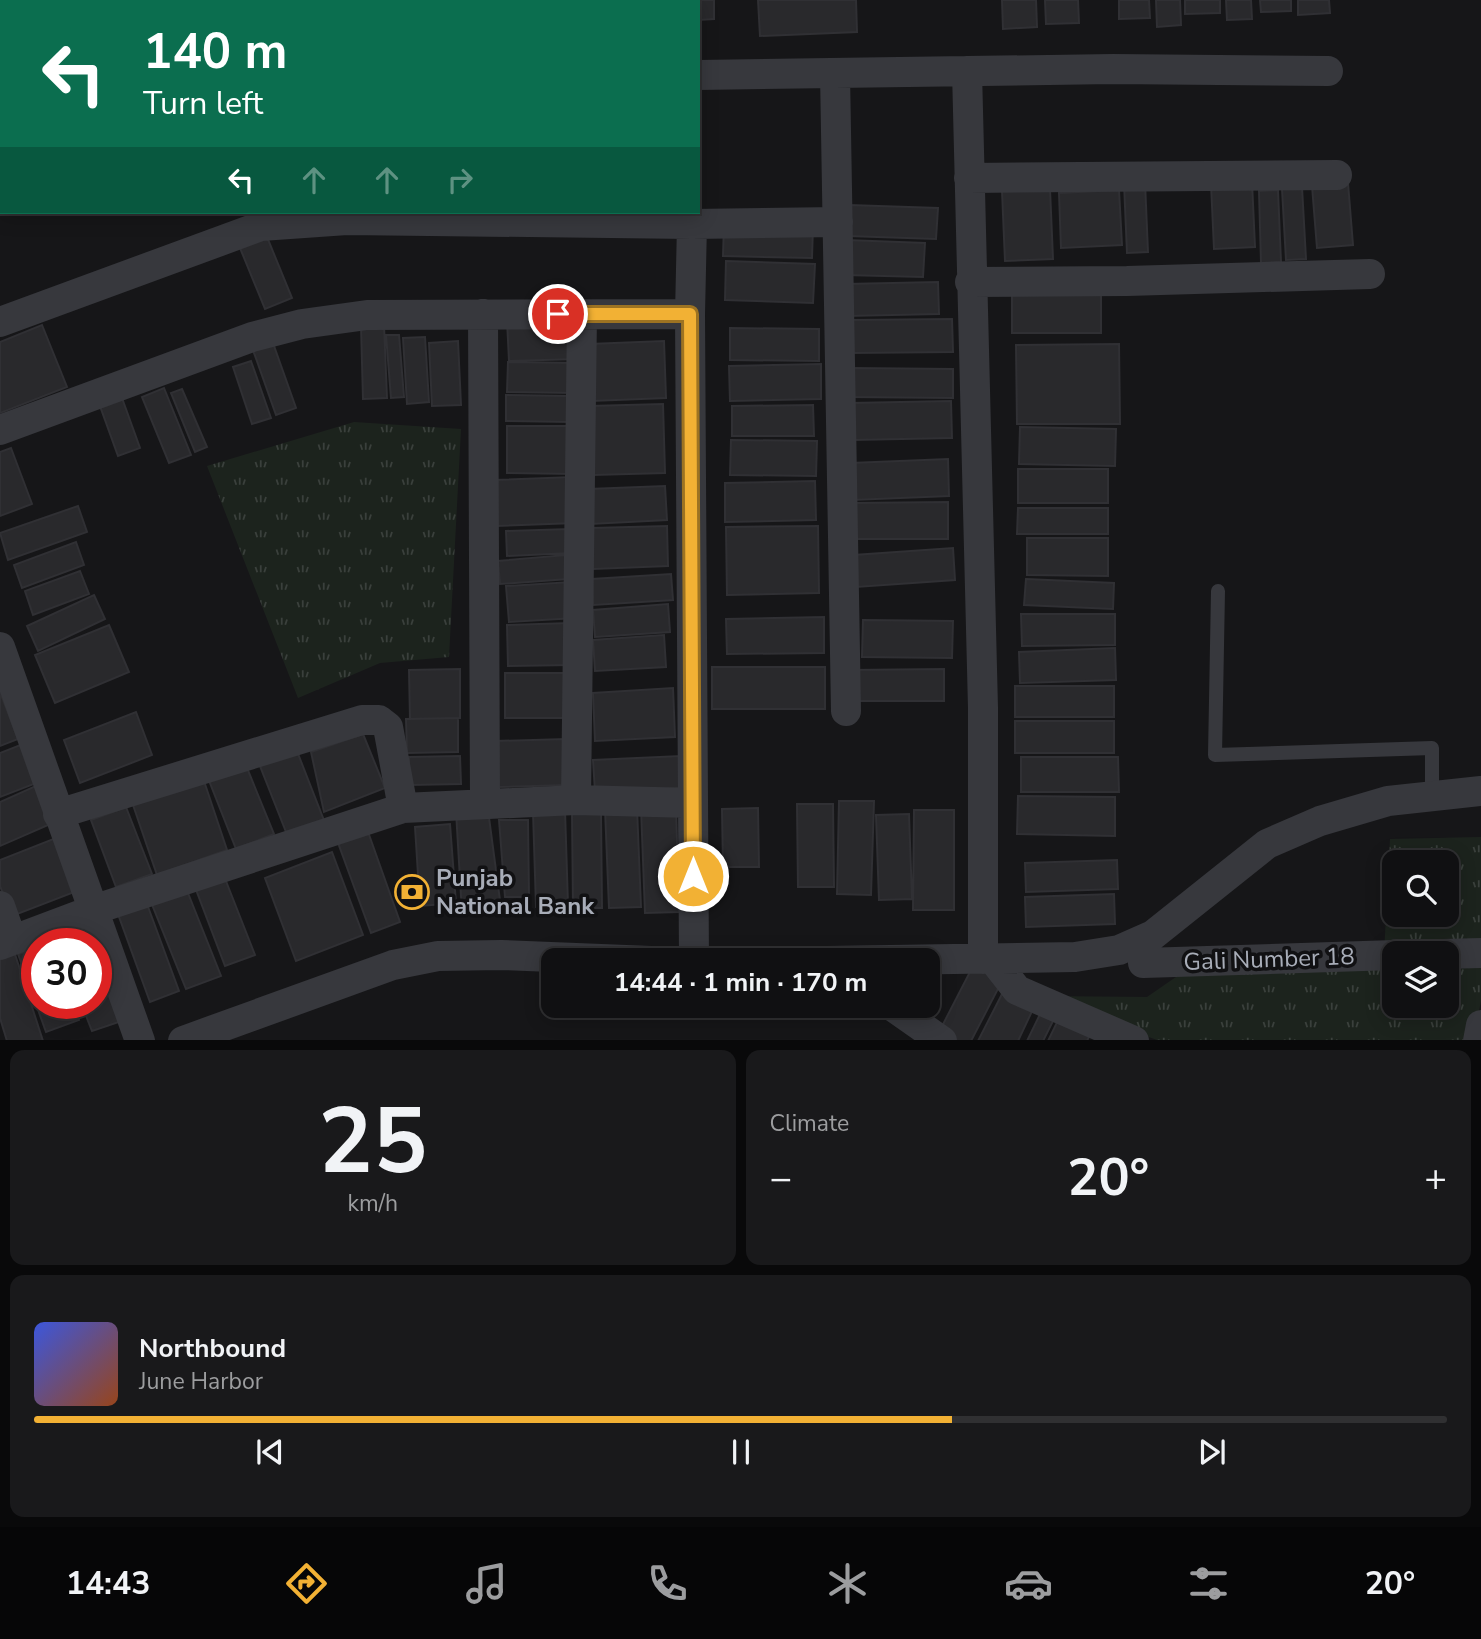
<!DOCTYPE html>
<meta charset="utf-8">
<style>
:root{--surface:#101012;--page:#19191b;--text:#f1f3f6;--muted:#9c9d9f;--line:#303032;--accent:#f2b134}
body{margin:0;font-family:"Nunito Sans",sans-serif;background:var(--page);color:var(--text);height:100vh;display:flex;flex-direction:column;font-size:26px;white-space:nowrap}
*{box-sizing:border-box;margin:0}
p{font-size:23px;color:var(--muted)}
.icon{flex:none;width:38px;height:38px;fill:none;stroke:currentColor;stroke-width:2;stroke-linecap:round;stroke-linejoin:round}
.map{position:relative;height:1040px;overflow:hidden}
.drawer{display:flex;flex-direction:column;gap:10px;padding:10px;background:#09090a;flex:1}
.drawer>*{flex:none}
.top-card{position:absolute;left:0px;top:0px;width:700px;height:214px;box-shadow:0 4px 18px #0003,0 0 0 2px var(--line);background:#0b6e4f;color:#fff;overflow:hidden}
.tools{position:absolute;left:1382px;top:850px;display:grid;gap:14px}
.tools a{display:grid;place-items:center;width:77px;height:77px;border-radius:14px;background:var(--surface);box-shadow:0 4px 18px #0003,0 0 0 2px var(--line);font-size:35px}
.speed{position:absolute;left:21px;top:928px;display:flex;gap:14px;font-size:35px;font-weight:700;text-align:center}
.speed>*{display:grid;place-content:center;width:91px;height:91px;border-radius:50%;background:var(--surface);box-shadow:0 4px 18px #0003,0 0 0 2px var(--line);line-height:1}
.speed .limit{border:10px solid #d22;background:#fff;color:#111}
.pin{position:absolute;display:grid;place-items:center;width:60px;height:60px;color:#fff;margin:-30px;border:4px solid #fff;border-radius:50%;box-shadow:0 2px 7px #0007}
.me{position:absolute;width:77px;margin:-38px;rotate:0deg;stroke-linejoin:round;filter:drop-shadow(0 0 5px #0008)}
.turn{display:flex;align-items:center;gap:24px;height:147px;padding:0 28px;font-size:32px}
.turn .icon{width:91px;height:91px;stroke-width:2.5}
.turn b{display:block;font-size:49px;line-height:60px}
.lanes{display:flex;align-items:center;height:66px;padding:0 28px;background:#0003;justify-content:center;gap:35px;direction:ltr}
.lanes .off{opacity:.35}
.big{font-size:52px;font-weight:700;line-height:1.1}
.drawer .tile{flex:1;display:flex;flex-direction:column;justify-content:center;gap:10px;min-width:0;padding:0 24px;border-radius:14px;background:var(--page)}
.drawer .dial{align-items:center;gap:0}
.dial b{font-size:91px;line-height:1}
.song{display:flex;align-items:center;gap:21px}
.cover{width:84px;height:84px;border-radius:10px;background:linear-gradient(135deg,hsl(230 70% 55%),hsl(20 70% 35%))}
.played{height:7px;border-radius:4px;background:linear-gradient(90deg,var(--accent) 65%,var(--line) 65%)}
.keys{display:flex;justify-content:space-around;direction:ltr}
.heat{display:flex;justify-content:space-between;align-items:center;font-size:38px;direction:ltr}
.drawer .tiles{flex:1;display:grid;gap:10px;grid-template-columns:1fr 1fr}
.tile:last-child{grid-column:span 2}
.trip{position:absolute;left:541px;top:948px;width:399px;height:70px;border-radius:14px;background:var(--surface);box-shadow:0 4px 18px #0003,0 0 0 2px var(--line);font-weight:700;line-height:70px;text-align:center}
.dock{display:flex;height:112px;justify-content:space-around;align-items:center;background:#060607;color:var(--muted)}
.dock .icon{width:49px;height:49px}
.dock .selected{color:var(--accent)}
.dock b{font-size:32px;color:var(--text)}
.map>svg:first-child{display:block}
</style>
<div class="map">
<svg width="1481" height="1041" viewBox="0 0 1481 1041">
<defs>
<pattern id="park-tufts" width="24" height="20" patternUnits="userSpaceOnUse" patternTransform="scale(1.75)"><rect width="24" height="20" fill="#1c231d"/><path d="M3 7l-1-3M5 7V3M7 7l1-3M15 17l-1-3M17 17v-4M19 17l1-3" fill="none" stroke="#3a403c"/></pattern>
</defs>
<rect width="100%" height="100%" fill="#161618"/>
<path fill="url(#park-tufts)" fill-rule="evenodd" d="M 63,0 L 243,0 L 244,2 L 64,2 Z
M 354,422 L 461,429 L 449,657 L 380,663 L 298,698 L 207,466 Z
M 1481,837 L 1481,1001 L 1473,1040 L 1157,1040 L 1039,996 L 1147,997 L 1205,957 L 1384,955 L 1390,839 ZM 1395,863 L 1447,863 L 1447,915 L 1395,915 ZM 1395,954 L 1447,954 L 1447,1006 L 1395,1006 Z"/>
<path fill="#29292c" stroke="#303034" stroke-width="2" d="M 268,0 L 301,0 L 302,2 L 268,2 Z
M 313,0 L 347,0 L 347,2 L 313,2 Z
M 351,0 L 384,0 L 384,2 L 351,2 Z
M 423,0 L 454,0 L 454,2 L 423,2 Z
M 462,0 L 493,0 L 493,2 L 462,2 Z
M 498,0 L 531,0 L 531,2 L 498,2 Z
M 537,0 L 567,0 L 567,2 L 537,2 Z
M 573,0 L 630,0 L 630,2 L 573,2 Z
M 645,0 L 674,0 L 674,2 L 645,2 Z
M 681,0 L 714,0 L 714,19 L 698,20 L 698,2 Z
M 758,0 L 856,0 L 857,32 L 760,36 Z
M 1002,0 L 1036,0 L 1037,27 L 1003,29 Z
M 1045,0 L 1078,0 L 1079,23 L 1046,24 Z
M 1119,0 L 1149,0 L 1150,18 L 1119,19 Z
M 1156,0 L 1180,0 L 1181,25 L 1157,27 Z
M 1185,0 L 1220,0 L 1220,13 L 1185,14 Z
M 1226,0 L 1251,0 L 1252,19 L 1227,20 Z
M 1260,0 L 1291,0 L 1291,11 L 1261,12 Z
M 1298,0 L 1329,0 L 1330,13 L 1298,15 Z
M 0,80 L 2,85 L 0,113 Z
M 1145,182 L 1148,252 L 1127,253 L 1124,183 Z
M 1252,182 L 1255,247 L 1214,249 L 1211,184 Z
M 1348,183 L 1353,245 L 1317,248 L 1312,186 Z
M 1302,187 L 1306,259 L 1286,260 L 1282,189 Z
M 1050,189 L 1053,259 L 1005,261 L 1002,191 Z
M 1119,190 L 1122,245 L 1061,248 L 1059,193 Z
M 1278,190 L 1281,262 L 1261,263 L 1259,191 Z
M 849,205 L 938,208 L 936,239 L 848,236 Z
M 724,224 L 813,226 L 812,258 L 723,256 Z
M 267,237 L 292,298 L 265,309 L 240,248 Z
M 846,240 L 925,243 L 923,277 L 845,275 Z
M 726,261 L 815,264 L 813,303 L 725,300 Z
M 938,282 L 939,314 L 846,316 L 846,284 Z
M 1101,283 L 1101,333 L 1012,333 L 1012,284 Z
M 577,317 L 578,359 L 509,361 L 507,320 Z
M 952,319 L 953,352 L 851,353 L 850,320 Z
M 42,325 L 67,387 L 0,413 L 0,342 Z
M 384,325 L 387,398 L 363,399 L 361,326 Z
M 730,328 L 819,329 L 819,361 L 730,360 Z
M 386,335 L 399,335 L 404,397 L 391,398 Z
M 425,337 L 429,402 L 407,404 L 403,338 Z
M 458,341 L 461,405 L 432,406 L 429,343 Z
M 664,341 L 666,398 L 591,401 L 590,344 Z
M 273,343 L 296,408 L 276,415 L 253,350 Z
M 1119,344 L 1120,424 L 1017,424 L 1016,345 Z
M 251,361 L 271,418 L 252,424 L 233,367 Z
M 508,362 L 577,363 L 576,393 L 507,392 Z
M 821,364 L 821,399 L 730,401 L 729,366 Z
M 851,368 L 953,369 L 953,398 L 850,397 Z
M 164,388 L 191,455 L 169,463 L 142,397 Z
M 182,389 L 207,447 L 195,452 L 171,393 Z
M 506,395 L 570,396 L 570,422 L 506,421 Z
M 122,398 L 140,448 L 118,456 L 100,406 Z
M 951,401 L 952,438 L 852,440 L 851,403 Z
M 663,404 L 665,473 L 593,475 L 590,406 Z
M 813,405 L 814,436 L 732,436 L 732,406 Z
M 507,426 L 575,426 L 575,474 L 507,473 Z
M 1020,427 L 1116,429 L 1115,466 L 1019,464 Z
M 731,440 L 817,441 L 816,476 L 730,475 Z
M 11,448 L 32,504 L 0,516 L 0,452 Z
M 948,459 L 949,496 L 852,500 L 851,463 Z
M 1018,469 L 1108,469 L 1108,503 L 1018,503 Z
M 573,477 L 575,523 L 496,526 L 495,480 Z
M 815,481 L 816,520 L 725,522 L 725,483 Z
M 665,486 L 667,520 L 590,524 L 589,489 Z
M 948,502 L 948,539 L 852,539 L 852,503 Z
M 78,506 L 87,532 L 8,560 L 0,533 Z
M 1018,508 L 1108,508 L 1108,534 L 1017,534 Z
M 667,526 L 668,566 L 593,569 L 592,528 Z
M 818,526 L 819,593 L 727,595 L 726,527 Z
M 570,529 L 571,553 L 507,556 L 506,531 Z
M 1027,538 L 1108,538 L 1108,576 L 1027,575 Z
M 76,542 L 84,565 L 22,588 L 14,565 Z
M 953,548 L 955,580 L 856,587 L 854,555 Z
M 566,555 L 568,579 L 500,584 L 498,561 Z
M 80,571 L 89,594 L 33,615 L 25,591 Z
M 671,574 L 673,600 L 593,605 L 592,579 Z
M 1026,579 L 1114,583 L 1113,609 L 1024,605 Z
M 572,582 L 575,618 L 509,622 L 506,586 Z
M 94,595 L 105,619 L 38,651 L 27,626 Z
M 668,604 L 670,632 L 595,637 L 593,610 Z
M 1021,614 L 1115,614 L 1115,645 L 1022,646 Z
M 824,617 L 824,653 L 727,654 L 726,619 Z
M 863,620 L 953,621 L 952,658 L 862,657 Z
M 570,623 L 571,665 L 508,666 L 507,625 Z
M 109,625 L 129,672 L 55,703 L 35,655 Z
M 664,635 L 666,667 L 595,671 L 593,640 Z
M 1115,648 L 1116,680 L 1020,683 L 1019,652 Z
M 712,667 L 825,667 L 825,709 L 712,709 Z
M 460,669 L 460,718 L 410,719 L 409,670 Z
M 944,669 L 944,701 L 852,701 L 851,670 Z
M 505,673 L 571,673 L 572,718 L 505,718 Z
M 1015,686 L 1114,686 L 1114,717 L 1015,717 Z
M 673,688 L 675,737 L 595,741 L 593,693 Z
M 0,692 L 18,739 L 0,746 Z
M 136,712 L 152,755 L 80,783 L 64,740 Z
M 458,718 L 458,752 L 407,753 L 406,719 Z
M 1015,721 L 1114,721 L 1114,753 L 1015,753 Z
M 363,734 L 385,788 L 324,812 L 311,752 Z
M 566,739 L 567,785 L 498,787 L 496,741 Z
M 23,744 L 39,782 L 0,797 L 0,753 Z
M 295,746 L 325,823 L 288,837 L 258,761 Z
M 460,756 L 461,784 L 409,785 L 409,757 Z
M 681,756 L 683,788 L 595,792 L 593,760 Z
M 1021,757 L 1118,757 L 1119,792 L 1021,792 Z
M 245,763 L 274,834 L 236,849 L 208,778 Z
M 204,781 L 227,850 L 157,875 L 133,805 Z
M 38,785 L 55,822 L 0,846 L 0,802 Z
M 1018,796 L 1115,797 L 1115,836 L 1017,834 Z
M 839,801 L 874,801 L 871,895 L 837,894 Z
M 797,804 L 833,804 L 834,887 L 798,887 Z
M 126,807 L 152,874 L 116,887 L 91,820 Z
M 676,807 L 679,912 L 645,913 L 641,808 Z
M 637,808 L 641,907 L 609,908 L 605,809 Z
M 758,808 L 759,867 L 723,867 L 722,809 Z
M 488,810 L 501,908 L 462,913 L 456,811 Z
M 565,810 L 568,905 L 536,907 L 533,812 Z
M 914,810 L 954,810 L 954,910 L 913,910 Z
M 572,813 L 601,813 L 602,908 L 573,908 Z
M 909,814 L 912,899 L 879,900 L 876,815 Z
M 499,820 L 528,820 L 529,897 L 505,897 Z
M 450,824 L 456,903 L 420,906 L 415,827 Z
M 367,829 L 400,922 L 371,933 L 337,840 Z
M 56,838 L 77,891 L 12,916 L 0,886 L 0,860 Z
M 332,852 L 363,935 L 296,961 L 265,878 Z
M 1117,860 L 1118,889 L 1026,892 L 1025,863 Z
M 224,876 L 255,955 L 225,966 L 195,887 Z
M 186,888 L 221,976 L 186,989 L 151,902 Z
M 1114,894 L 1115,924 L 1026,927 L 1025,897 Z
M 147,904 L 179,991 L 150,1002 L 118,914 Z
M 93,922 L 128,1019 L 92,1031 L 81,1003 L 96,1003 L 96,943 L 60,943 L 57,936 Z
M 13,948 L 43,1041 L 7,1041 L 0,1018 L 0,952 Z
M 37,948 L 37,1003 L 73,1003 L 79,1020 L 46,1032 L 18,954 Z
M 973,966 L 1002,981 L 971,1041 L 952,1041 L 938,1034 Z
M 1003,992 L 1034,1007 L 1018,1041 L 978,1041 Z
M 1043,1008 L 1056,1015 L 1043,1041 L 1027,1041 Z
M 1062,1012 L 1093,1028 L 1087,1041 L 1048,1041 Z"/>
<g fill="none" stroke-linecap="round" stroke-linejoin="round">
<path stroke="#37383d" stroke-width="14" d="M 1218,591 L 1215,755 L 1432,748 L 1432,796"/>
<path stroke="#37383d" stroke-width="30" d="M 967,71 L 983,708 L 983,959
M 835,73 L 846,711
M 698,75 L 1113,69 L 1328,71
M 0,167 L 2,166
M 969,178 L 1337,175
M 692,224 L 690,314 L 694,961
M 970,282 L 1127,281 L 1370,274
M 483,314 L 485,804
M 0,322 L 261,226 L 347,220 L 692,224 L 838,222
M 0,430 L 252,337 L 302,324 L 367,315 L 690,314
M 0,647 L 140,1041
M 576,800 L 582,314
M 58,814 L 362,720 L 379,720 L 388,727 L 403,808
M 0,906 L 12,940
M 0,945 L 93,910 L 403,808 L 576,800 L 693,803
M 1443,954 L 1481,953
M 992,958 L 1017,990 L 1134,1041
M 826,961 L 1075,957 L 1119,950 L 1153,935 L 1267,844 L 1320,821 L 1388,801 L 1481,791
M 1143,963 L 1395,955
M 892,1006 L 942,1041
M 183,1041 L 393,965 L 438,956 L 501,955 L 651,961
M 1478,1041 L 1481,1025"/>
</g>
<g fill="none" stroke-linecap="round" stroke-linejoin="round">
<g stroke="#9d7322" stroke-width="18">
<path id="route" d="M 558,314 L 690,314 L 693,876"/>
</g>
<use href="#route" stroke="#f2b134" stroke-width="12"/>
</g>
<defs>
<g id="bank-ring" transform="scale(1.75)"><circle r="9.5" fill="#111113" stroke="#f2b134" stroke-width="1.5"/><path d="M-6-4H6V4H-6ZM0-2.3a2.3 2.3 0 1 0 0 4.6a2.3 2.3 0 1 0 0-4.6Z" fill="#f2b134"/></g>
</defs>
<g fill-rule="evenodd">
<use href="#bank-ring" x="412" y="892"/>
</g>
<g text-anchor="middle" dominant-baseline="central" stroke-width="7" stroke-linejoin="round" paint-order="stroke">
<g font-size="24" font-weight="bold" fill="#a8adb8" stroke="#111113" text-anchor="start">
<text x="436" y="878">Punjab<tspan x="436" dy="28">National Bank</tspan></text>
</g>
<g font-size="24" fill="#a8adb8" stroke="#111113">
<text transform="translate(1269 959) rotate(-2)">Gali Number 18</text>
</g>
</g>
</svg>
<div class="tools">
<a><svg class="icon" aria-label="search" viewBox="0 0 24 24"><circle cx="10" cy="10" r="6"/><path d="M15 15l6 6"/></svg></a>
<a><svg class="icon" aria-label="layers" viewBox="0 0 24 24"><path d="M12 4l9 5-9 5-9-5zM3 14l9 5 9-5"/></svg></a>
</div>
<div class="speed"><div class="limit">30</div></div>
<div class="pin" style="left:558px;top:314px;background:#d93025"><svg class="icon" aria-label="arrive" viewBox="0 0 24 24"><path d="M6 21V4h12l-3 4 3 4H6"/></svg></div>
<svg class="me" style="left:693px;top:876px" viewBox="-20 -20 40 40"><circle r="17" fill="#f2b134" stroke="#fff" stroke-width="3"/><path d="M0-11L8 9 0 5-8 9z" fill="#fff"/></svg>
<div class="trip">14:44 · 1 min · 170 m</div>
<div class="top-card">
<div class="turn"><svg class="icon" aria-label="left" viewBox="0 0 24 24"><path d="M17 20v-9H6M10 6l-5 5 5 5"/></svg><div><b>140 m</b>Turn left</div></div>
<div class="lanes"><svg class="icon" aria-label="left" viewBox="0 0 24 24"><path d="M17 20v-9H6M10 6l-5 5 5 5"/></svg><svg class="icon off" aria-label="ahead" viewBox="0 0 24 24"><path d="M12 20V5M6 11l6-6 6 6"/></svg><svg class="icon off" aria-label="ahead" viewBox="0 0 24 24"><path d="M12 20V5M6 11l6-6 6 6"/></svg><svg class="icon off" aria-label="right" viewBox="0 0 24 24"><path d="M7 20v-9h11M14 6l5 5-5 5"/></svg></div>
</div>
</div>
<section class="drawer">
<div class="tiles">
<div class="tile dial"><b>25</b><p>km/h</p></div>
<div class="tile"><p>Climate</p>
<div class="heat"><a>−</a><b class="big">20°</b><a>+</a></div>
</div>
<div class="tile">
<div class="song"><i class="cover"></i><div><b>Northbound</b><p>June Harbor</p></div></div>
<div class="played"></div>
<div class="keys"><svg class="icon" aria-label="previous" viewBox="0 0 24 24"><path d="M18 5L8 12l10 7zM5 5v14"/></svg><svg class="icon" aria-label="pause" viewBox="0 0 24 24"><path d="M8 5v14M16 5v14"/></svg><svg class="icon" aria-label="next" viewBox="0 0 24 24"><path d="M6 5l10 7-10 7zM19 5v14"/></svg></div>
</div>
</div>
</section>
<nav class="dock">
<b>14:43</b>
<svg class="icon selected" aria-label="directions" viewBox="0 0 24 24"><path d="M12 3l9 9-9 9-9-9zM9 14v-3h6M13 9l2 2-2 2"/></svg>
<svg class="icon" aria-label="music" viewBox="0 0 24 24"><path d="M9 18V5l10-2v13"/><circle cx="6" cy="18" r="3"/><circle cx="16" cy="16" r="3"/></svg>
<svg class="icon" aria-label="phone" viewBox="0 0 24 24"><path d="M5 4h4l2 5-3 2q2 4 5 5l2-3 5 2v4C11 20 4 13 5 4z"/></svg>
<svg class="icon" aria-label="climate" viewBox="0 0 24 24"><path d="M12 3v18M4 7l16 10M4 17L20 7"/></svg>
<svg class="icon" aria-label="car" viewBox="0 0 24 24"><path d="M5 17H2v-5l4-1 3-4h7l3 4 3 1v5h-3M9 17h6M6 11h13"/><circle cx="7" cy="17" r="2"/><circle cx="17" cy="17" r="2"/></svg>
<svg class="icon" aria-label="filters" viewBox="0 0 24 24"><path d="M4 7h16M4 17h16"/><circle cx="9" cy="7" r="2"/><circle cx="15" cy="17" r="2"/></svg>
<b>20°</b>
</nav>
